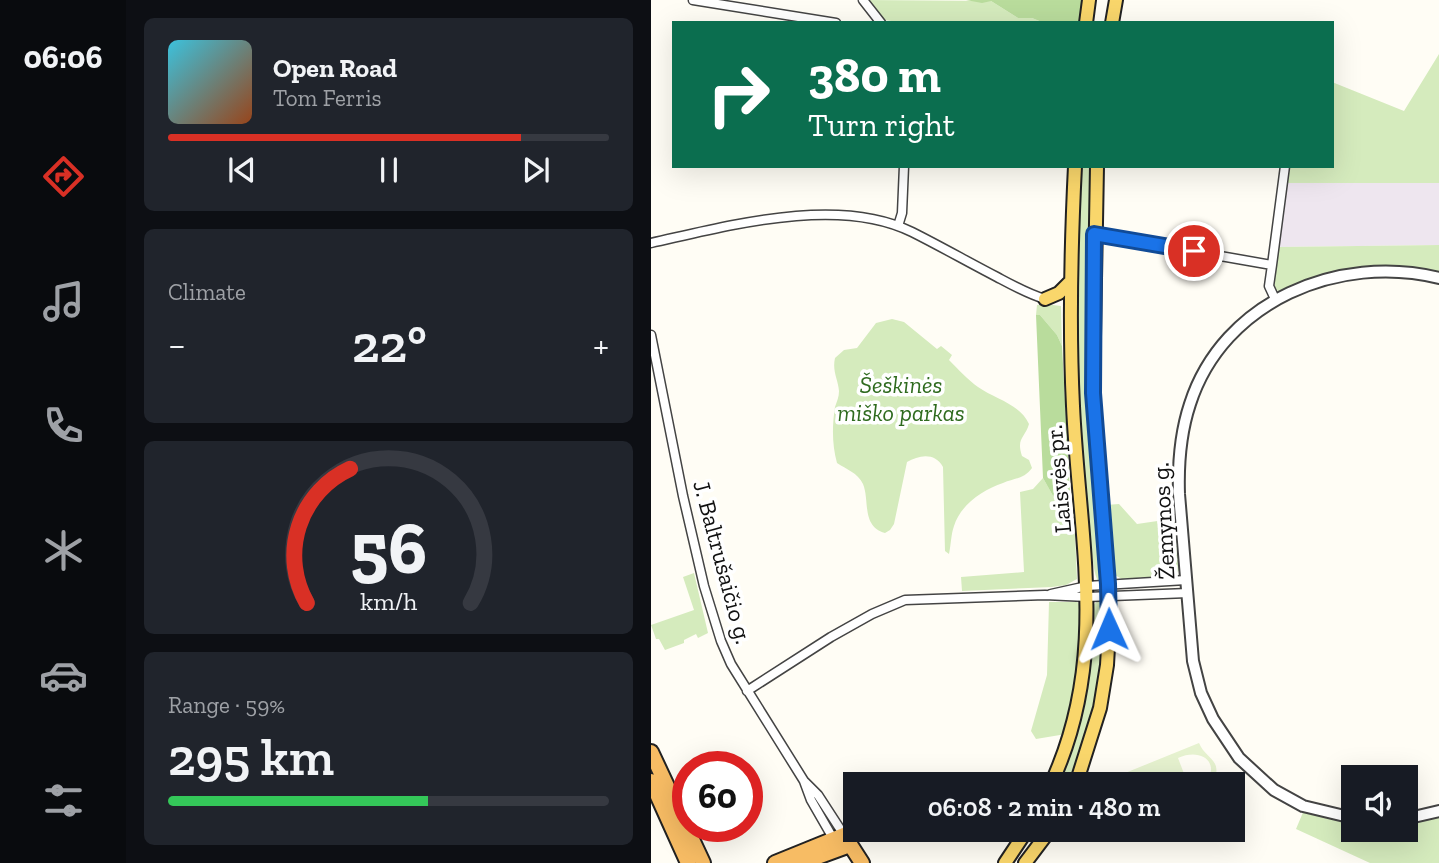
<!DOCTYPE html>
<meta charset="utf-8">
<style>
:root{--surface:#171b24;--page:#20242c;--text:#f1f3f6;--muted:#9ea1a6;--line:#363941;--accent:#d93025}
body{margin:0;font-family:"Zilla Slab",serif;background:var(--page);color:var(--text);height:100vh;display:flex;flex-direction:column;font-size:26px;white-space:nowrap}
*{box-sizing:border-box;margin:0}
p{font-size:23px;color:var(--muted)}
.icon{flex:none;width:38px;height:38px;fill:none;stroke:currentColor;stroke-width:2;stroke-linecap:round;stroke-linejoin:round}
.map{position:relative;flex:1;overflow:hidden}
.panel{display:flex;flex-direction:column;gap:18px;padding:18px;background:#0d0f14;width:525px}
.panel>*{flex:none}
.guide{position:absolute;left:21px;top:21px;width:662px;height:147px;border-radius:0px;box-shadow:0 7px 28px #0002;background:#0b6e4f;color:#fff;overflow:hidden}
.tools{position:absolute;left:690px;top:765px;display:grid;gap:14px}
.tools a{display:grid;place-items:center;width:77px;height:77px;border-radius:0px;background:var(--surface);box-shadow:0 7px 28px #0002;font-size:35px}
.speed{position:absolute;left:21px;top:751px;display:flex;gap:14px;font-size:35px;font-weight:700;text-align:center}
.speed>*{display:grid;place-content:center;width:91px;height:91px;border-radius:50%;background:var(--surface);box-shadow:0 7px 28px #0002;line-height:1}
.speed .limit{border:10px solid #d22;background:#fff;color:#111}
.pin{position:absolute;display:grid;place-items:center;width:60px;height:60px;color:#fff;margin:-30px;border:4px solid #fff;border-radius:50%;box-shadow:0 2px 7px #0007}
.me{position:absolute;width:77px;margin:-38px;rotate:359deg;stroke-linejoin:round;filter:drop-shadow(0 0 5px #0008)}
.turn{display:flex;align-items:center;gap:24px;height:147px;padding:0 21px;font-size:32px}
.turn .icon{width:91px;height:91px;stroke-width:2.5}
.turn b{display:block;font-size:49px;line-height:60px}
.big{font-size:52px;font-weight:600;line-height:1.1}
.panel .card{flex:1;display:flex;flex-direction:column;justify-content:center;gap:10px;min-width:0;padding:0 24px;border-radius:10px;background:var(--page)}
.panel .dial{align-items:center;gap:0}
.dial svg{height:182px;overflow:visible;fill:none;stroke:var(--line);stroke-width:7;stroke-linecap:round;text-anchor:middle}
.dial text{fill:var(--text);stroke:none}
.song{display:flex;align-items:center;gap:21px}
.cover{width:84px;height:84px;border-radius:10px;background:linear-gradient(135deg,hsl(190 70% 55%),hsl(20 70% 35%))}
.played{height:7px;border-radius:4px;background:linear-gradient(90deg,var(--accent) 80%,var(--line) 80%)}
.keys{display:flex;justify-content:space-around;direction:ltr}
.heat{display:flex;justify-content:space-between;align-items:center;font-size:38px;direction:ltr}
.charge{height:10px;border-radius:5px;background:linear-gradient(90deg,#34c759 59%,var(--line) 0)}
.trip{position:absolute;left:192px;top:772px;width:402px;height:70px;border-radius:0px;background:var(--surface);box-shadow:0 7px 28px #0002;font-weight:600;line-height:70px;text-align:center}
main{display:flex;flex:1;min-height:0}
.tab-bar{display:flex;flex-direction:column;width:126px;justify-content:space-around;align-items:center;background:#090b0e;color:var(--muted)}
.tab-bar .icon{width:49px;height:49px}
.tab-bar .active{color:var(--accent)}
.tab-bar b{font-size:32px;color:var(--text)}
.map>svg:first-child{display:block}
</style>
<main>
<nav class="tab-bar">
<b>06:06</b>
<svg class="icon active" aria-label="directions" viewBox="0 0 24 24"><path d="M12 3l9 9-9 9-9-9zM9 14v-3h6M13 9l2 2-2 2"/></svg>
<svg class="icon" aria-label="music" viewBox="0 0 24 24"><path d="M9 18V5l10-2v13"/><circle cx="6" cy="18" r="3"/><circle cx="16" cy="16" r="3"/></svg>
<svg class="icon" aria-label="phone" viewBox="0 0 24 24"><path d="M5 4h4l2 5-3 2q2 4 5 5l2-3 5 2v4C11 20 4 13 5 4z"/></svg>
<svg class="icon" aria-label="climate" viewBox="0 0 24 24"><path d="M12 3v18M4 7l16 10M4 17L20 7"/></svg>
<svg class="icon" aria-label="car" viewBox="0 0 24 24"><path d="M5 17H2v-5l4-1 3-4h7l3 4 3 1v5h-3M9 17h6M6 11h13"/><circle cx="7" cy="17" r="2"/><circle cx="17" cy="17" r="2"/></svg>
<svg class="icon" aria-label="filters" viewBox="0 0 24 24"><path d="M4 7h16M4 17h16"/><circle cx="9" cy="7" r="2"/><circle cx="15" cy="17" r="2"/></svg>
</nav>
<section class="panel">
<div class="card">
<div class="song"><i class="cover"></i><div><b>Open Road</b><p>Tom Ferris</p></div></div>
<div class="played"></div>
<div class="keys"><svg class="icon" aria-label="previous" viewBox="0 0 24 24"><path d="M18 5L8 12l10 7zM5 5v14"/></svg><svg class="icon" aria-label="pause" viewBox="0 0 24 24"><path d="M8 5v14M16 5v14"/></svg><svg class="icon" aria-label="next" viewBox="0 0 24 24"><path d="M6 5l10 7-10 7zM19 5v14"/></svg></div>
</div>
<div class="card"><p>Climate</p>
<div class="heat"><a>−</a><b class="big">22°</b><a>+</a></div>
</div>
<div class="card dial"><svg viewBox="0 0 100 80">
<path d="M14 69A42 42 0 1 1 86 69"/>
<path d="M14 69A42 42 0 0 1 33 10" stroke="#d93025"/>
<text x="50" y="56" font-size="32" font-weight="700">56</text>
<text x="50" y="72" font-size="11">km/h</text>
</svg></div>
<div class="card"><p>Range · 59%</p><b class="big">295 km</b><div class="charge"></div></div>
</section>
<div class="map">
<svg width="788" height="863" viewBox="0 0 788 863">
<rect width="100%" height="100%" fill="#fffdf5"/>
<path fill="#eee6ef" d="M 635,183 L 788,183 L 788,245 L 627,247 Z"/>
<path fill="#d5ebbd" d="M 216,0 L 340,1 L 367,18 L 381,18 L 393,23 L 255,23 L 233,20 Z
M 788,54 L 788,183 L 635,183 L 638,166 L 681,166 L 681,82 L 753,111 Z
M 428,166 L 439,166 L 437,338 L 451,579 L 447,581 C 440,568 440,528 435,509 L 427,401 L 424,299 Z
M 788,245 L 788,275 C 768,271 748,266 727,267 C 694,268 660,280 630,292 L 623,289 L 627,247 Z
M 394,304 L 410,306 L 411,346 L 406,335 L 389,315 L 385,315 L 386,305 Z
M 241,319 L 253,322 L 286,349 L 290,346 L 301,355 L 298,360 C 307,369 317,380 327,387 C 344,399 369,404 378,424 C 374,438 365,438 371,456 L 378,460 L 381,468 C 373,479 364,478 352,483 C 332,490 310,504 303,526 C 300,534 300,545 298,554 L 294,551 L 292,467 C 284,452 268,455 256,462 L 243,524 L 239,530 L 234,533 C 210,526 219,501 212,484 C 207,473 195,469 186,463 C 181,445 181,426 184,407 C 186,401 188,397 188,391 C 187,379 181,371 184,358 L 193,350 L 206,348 L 225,323 Z
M 392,478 L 424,535 L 426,579 L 415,585 L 401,587 L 311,591 L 310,577 L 373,572 L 369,492 L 382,489 Z
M 468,504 L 486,524 L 527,518 L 530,568 L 524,575 L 471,579 L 462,574 L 460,564 L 459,522 L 455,505 Z
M 43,573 L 57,633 L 47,638 L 45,634 L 33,640 L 33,643 L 14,650 L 8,639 L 5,639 L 0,625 L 43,610 L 32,577 Z
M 448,600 L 454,604 L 452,658 L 439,731 L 420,784 L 405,784 L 429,715 L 437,680 L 442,605 Z
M 398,602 L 426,602 L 431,606 L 427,680 L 415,734 L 385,739 L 380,731 L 396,675 Z
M 653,810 L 702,822 L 702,830 L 754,830 L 754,822 L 788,815 L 788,863 L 719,863 L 645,829 Z"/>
<path fill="#b9dc9c" d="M 315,0 L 434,0 L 430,21 L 427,23 L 393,23 L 381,18 L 367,18 L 340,1 L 331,3 Z
M 385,315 L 389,315 L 406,335 L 411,346 L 421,530 L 392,478 Z"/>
<path fill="#e6f2cf" d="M 548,743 C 555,760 573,759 562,784 L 555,784 C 570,761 549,748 527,758 L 537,784 L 477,784 L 474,779 L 462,784 L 447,784 Z"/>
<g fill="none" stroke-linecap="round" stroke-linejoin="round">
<g stroke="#444" stroke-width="11">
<path id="minor" d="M 42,0 L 185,23
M 212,0 L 230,23
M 247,226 L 251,213 L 253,166
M 443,234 L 621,265 L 618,286 L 624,299
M 0,243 C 77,226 187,195 261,232 C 289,246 317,262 346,277 C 361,285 377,294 394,299
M 621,265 L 634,166
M 0,335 L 32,496 L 53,586 L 70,641 L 80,664 L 153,781 L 160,800 L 183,840
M 400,594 L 436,586 L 535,580
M 96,691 L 180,637 L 221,614 L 254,600 L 394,595 L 436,597 L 537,593
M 153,781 L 167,795 L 193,835"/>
</g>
<g stroke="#444" stroke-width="14">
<path id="tertiary" d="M 702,818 L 652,806 L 623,790 L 588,758 L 562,719 L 550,693 L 542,661 L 528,494 C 527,463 529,434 539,404 C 572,301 688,253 788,278
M 754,819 L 788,811"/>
</g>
<g stroke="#222" stroke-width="16">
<path id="primary" d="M 435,23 L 438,0
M 461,23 L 465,0
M 394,299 L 408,293 L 420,281
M 400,784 C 459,657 428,539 422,406 C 418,326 420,246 424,166
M 425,784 L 449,708 L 456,665 L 458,629 L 457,584 L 442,393 L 446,166
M 354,863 L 376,830
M 374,863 L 399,830"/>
</g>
<g stroke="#222" stroke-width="18">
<path id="trunk" d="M 0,752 L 52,863
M 0,781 L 37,863
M 124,863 L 193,835 L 211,863
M 150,863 L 199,845"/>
</g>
<use href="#minor" stroke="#fff" stroke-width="8"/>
<use href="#tertiary" stroke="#fff" stroke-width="10"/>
<use href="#primary" stroke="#f9d66b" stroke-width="12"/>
<use href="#trunk" stroke="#f7bc64" stroke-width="14"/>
</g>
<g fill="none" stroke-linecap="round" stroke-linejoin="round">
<g stroke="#114b97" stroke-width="18">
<path id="route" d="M 458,629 L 457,584 L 442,393 L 443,234 L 543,251"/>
</g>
<use href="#route" stroke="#1a73e8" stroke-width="12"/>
</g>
<g text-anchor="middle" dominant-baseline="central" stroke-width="7" stroke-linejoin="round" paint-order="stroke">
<g font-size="24" font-style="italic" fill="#2f6b1f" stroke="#fff">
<text x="250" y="384">Šeškinės<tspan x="250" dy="28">miško parkas</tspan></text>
</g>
<g font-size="24" fill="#111" stroke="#fff">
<text transform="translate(407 479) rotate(-95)">Laisvės pr.</text>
<text transform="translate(512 521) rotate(-93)">Žemynos g.</text>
<text transform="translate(72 562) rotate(75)">J. Baltrušaičio g.</text>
</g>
</g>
</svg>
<div class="tools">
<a><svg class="icon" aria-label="sound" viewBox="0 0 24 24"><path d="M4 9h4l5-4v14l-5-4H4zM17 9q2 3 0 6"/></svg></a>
</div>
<div class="speed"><div class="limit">60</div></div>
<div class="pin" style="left:543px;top:251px;background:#d93025"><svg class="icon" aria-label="arrive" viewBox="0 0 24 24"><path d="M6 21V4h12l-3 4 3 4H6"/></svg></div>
<svg class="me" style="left:458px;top:629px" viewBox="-20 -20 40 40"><path d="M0-17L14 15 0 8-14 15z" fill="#1a73e8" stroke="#fff" stroke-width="4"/></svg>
<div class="trip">06:08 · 2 min · 480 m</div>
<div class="guide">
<div class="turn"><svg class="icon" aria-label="right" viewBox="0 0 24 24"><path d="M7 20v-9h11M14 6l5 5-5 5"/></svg><div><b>380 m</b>Turn right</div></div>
</div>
</div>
</main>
